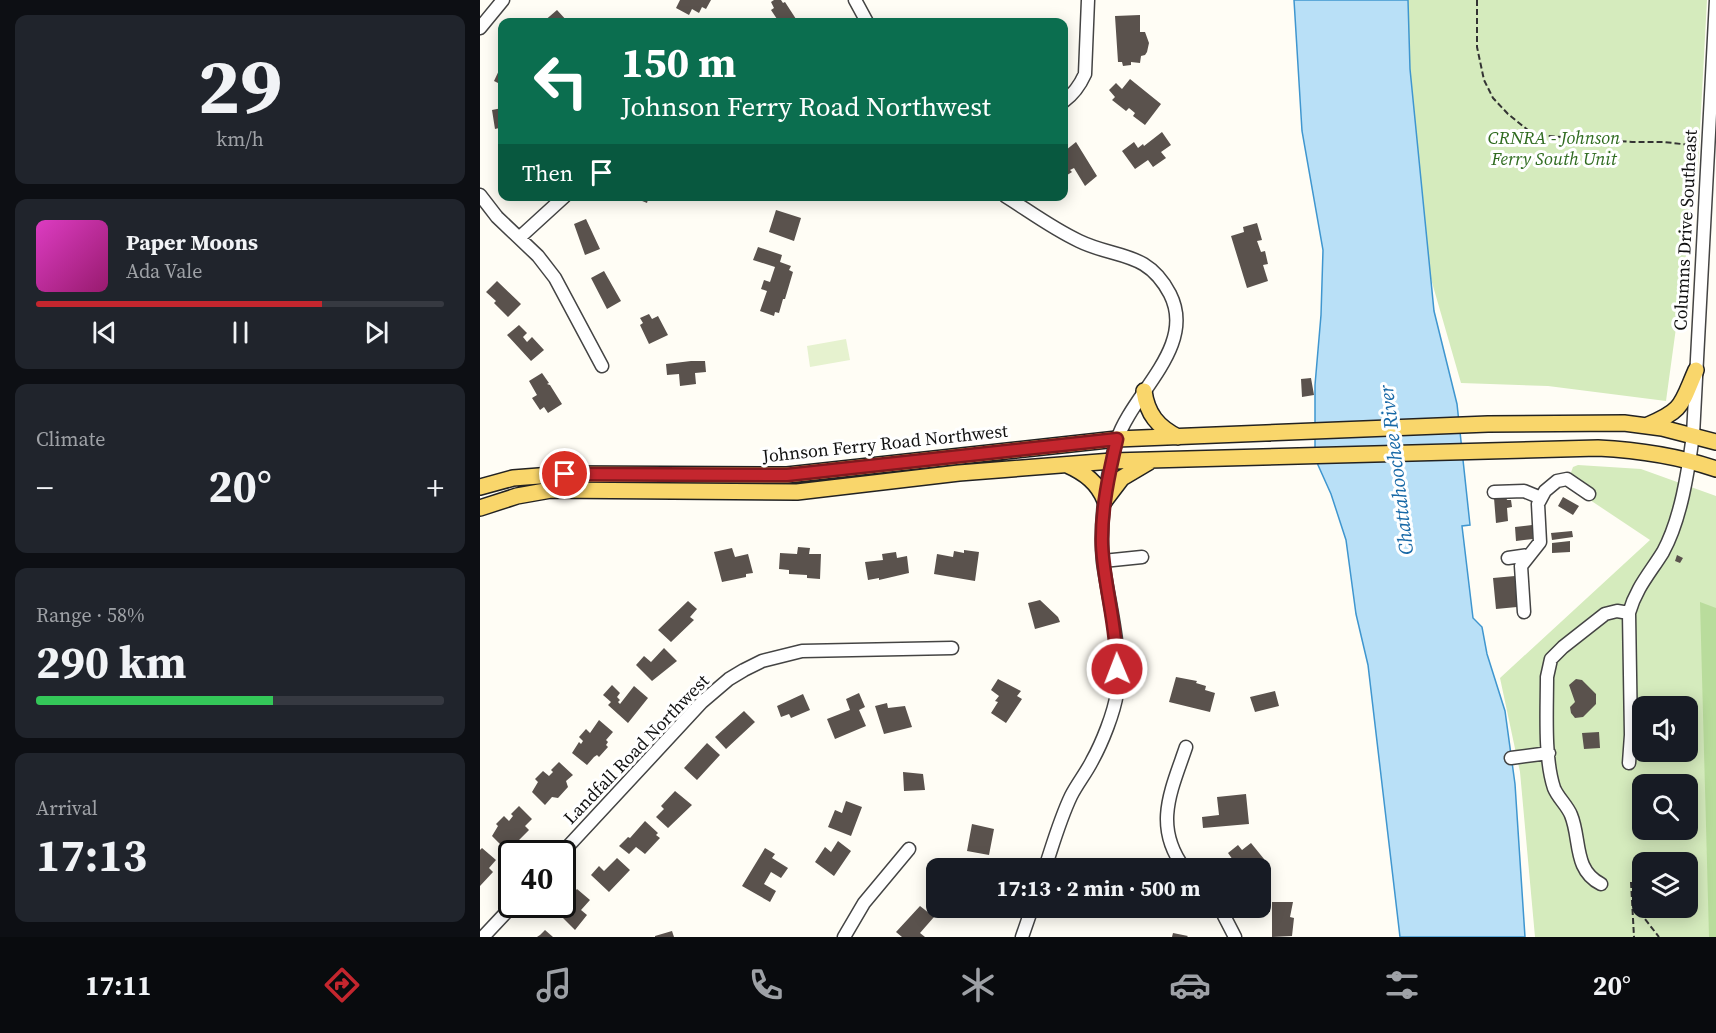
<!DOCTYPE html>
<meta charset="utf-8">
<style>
:root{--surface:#171b24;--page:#20242c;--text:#f1f3f6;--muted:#9ea1a6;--line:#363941;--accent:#c4262e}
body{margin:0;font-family:"Source Serif 4",serif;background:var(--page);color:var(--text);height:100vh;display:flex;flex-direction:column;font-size:22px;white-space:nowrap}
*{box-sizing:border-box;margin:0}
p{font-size:20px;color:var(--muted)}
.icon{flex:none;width:33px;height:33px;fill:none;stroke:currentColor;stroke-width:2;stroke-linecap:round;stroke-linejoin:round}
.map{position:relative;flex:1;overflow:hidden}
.panel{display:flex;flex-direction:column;gap:15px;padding:15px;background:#0d0f14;width:480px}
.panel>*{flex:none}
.banner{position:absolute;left:18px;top:18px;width:570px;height:183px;border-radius:12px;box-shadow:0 3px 15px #0003;background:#0b6e4f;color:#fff;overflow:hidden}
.fabs{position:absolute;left:1152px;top:696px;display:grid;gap:12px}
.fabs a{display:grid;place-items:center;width:66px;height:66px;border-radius:12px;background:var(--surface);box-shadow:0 3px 15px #0003;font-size:30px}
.speed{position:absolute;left:18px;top:840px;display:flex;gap:12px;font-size:30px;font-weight:700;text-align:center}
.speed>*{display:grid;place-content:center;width:78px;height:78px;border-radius:50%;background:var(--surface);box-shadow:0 3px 15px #0003;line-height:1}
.speed .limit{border:3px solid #111;border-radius:9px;background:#fff;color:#111}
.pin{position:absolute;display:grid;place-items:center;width:51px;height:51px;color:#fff;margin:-26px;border:3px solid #fff;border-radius:50%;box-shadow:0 2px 6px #0007}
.me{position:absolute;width:66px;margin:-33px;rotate:359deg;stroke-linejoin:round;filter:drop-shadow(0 0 4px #0008)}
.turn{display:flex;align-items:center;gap:21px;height:126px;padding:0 24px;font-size:27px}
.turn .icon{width:78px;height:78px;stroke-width:2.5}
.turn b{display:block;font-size:42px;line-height:51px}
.then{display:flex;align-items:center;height:57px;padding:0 24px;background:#0003;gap:12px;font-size:22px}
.big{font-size:45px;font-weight:700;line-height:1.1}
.panel .card{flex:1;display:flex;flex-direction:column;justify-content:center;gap:9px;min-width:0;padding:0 21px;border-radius:12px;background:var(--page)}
.panel .dial{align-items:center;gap:0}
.dial b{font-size:78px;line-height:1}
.song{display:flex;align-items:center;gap:18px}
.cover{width:72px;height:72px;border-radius:9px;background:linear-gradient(135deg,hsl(310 70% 55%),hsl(320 70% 35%))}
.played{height:6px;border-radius:3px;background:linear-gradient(90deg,var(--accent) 70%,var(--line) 70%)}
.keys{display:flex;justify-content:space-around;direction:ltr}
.heat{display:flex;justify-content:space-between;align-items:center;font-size:33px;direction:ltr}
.charge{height:9px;border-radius:4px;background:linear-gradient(90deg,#34c759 58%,var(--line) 0)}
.trip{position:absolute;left:446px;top:858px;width:345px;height:60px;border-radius:12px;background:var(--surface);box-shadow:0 3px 15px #0003;font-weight:700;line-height:60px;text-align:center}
.menu{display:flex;height:96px;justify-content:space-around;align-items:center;background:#090b0e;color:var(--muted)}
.menu .icon{width:42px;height:42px}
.menu .on{color:var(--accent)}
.menu b{font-size:27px;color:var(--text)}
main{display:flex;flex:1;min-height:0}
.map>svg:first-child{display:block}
</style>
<main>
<section class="panel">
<div class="card dial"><b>29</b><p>km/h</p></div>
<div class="card">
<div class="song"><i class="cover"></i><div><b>Paper Moons</b><p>Ada Vale</p></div></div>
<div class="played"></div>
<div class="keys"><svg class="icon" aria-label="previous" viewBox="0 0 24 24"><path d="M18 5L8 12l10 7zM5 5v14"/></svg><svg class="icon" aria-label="pause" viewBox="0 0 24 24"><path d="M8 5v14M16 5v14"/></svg><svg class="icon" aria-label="next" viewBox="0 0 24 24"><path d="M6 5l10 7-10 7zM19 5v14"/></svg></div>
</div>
<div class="card"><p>Climate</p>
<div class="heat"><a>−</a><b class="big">20°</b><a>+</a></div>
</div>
<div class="card"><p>Range · 58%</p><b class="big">290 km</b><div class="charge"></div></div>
<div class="card"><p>Arrival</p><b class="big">17:13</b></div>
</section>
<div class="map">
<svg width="1236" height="937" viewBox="0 0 1236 937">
<rect width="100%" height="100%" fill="#fffdf5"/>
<path fill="#d5ebbd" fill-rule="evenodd" d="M 915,0 L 1227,0 L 1218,167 L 1186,401 L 1068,386 L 981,383 L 934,220 Z
M 1098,465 L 1161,469 L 1236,496 L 1236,937 L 1055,937 L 1040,772 L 1020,678 L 1170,540 L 1092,488 L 1089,478 L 1093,467 ZM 1162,706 L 1208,706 L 1208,752 L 1162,752 ZM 1162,784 L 1208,784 L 1208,830 L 1162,830 ZM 1162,862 L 1208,862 L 1208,908 L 1162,908 Z"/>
<path fill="#b9dc9c" d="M 1220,602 L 1236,608 L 1236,937 L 1229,937 Z"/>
<path fill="#e6f2cf" d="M 366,339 L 370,360 L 330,367 L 327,346 Z"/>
<path fill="#b9e0f7" stroke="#3f96cf" stroke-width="1.5" d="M 814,0 L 928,0 L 930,69 L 954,311 L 977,404 L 990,525 L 982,526 L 993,618 L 1002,627 L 1007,654 L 1025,711 L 1035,784 L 1045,937 L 920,937 L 888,665 L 876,614 L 866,540 L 851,494 L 838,465 L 835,449 L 835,385 L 841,315 L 843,250 L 822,131 Z"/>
<path fill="#5a524d" d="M 200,0 L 231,0 L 226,9 L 222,7 L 219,13 L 212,9 L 209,15 L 196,8 Z
M 294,0 L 301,0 L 303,3 L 305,2 L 316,19 L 312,22 L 299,22 L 291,10 L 294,8 L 291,2 Z
M 77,10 L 88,22 L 63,22 Z
M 660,15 L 660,32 L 665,32 L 669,43 L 667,52 L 665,55 L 661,56 L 660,63 L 651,62 L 651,65 L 643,66 L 642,62 L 638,62 L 635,16 Z
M 538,18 L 552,20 L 551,22 L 533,22 L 534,20 L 538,20 Z
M 22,64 L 22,85 L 14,81 Z
M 650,79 L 681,104 L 665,125 L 653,116 L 655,113 L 649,108 L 646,111 L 632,100 L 635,97 L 629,90 L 636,83 L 642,89 Z
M 22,108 L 22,147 L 20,147 L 18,134 L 20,134 L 19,128 L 15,129 L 12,110 Z
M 682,132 L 691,145 L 681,152 L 686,158 L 673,167 L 668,160 L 655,169 L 642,151 L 654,142 L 658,148 L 663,144 L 664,146 Z
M 596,142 L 617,176 L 605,186 L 594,168 L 590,170 L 592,172 L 584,177 L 584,156 L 587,153 L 586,150 Z
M 150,196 L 169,196 L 167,203 Z
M 296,210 L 321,218 L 314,241 L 289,232 Z
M 106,219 L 120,249 L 105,255 L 94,224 Z
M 777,223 L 782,240 L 777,241 L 781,252 L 785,251 L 788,264 L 783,265 L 788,281 L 767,288 L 751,236 L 764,232 L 763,227 Z
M 278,247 L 302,255 L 300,262 L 311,266 L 309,270 L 313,272 L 305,299 L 303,299 L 299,313 L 295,312 L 294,316 L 280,311 L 287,291 L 281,289 L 284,280 L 290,282 L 295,267 L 273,260 Z
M 124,271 L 141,301 L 127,309 L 111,278 Z
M 17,281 L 41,304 L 28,317 L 14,303 L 16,301 L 6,292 Z
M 169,314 L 172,319 L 178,316 L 188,335 L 169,344 L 160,325 L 163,323 L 160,318 Z
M 39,325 L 47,333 L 43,337 L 47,342 L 52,337 L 64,350 L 51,361 L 27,335 Z
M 211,361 L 225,361 L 226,372 L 215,373 L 216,384 L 200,386 L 199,374 L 187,375 L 186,364 Z
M 62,373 L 69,383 L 67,384 L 70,385 L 82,404 L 68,413 L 64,407 L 60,410 L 52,398 L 57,395 L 49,381 Z
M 831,378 L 834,395 L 822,397 L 821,379 Z
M 1026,497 L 1027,500 L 1031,500 L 1032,507 L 1027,508 L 1028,521 L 1016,523 L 1014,498 Z
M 1083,497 L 1099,506 L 1093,515 L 1078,506 Z
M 1052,525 L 1053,539 L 1036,541 L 1035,527 Z
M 1092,531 L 1093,537 L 1072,540 L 1071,533 Z
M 1090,541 L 1090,552 L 1072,553 L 1072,543 Z
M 318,547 L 330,548 L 329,554 L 341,554 L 340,579 L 327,578 L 327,575 L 309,574 L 309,570 L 299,569 L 300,553 L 317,554 Z
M 252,548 L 255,557 L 268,554 L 273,573 L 266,574 L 266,577 L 242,582 L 234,552 Z
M 484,550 L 499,552 L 495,581 L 454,574 L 457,554 L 473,557 L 474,551 L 484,553 Z
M 416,552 L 417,558 L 427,556 L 429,573 L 399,580 L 399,578 L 388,580 L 385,562 L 403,560 L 402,554 Z
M 1197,555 L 1203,558 L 1200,563 L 1195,561 Z
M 1035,576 L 1037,607 L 1016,609 L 1013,578 Z
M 560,600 L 578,617 L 580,622 L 555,629 L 548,603 Z
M 208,601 L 217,609 L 210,617 L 214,620 L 191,642 L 178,630 Z
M 184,648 L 197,661 L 172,681 L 156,665 L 164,656 L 171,662 Z
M 696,677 L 717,681 L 716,683 L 726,686 L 725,690 L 735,693 L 730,712 L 689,702 Z
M 518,679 L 541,691 L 537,696 L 542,699 L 526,723 L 511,713 L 518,702 L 515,701 L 519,696 L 511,690 Z
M 1096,679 L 1102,680 L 1116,694 L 1116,704 L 1103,717 L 1095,718 L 1091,713 L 1090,707 L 1095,702 L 1089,685 Z
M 132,685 L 140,693 L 137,697 L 140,700 L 138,702 L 140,704 L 154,686 L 168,698 L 148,723 L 128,705 L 131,702 L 123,695 Z
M 795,691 L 799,706 L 775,712 L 770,697 Z
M 379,693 L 385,707 L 379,710 L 386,726 L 355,739 L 347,719 L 370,710 L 366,699 Z
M 323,694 L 330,710 L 311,718 L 309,714 L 301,717 L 297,706 Z
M 407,703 L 408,708 L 425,706 L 432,727 L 404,734 L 395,706 Z
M 264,711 L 275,722 L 246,749 L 235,737 Z
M 119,720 L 133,732 L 126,740 L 128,742 L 126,745 L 128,747 L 119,757 L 117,755 L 114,757 L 107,765 L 92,753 L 99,742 L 101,744 L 103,741 L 99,737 L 106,729 L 110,733 Z
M 1119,732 L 1120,748 L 1104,749 L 1102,733 Z
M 227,743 L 240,755 L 217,780 L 204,768 Z
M 79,762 L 93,775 L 86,781 L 88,787 L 78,798 L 72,797 L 65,805 L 52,792 L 58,782 L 55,779 L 63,771 L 69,776 L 73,772 L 71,770 Z
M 423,772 L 443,774 L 445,790 L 424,791 Z
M 195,791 L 212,805 L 188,828 L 176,817 L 184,809 L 181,806 Z
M 766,794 L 769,824 L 723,828 L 722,817 L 739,815 L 737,797 Z
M 366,801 L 382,807 L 371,836 L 348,827 L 355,810 L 362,813 Z
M 39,806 L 52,819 L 45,826 L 49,830 L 34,845 L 32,842 L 25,849 L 12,836 L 18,826 L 16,824 L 24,816 L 29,821 L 33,816 L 31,814 Z
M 165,821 L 178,833 L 176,835 L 180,838 L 165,854 L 156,847 L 149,854 L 139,846 L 148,837 L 150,838 Z
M 492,824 L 514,829 L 509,855 L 487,851 Z
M 358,841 L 371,851 L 354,876 L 335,862 L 345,847 L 351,852 Z
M 771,843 L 784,859 L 778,863 L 785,872 L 780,876 L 780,868 L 752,868 L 748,864 L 753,860 L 748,853 L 758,845 L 762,850 Z
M 2,848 L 16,860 L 9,868 L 13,872 L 0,886 L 0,850 Z
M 285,848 L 295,854 L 292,858 L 308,868 L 301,878 L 291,872 L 284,884 L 296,891 L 290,902 L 262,886 Z
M 137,858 L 150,870 L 129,892 L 111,875 L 119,866 L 124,871 Z
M 97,889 L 110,900 L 101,910 L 107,915 L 95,930 L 76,911 Z
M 780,899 L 790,899 L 790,912 L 778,912 Z
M 792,902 L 813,902 L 810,917 L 814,918 L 812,936 L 792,937 Z
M 440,906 L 454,917 L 440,933 L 445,937 L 422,937 L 416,932 Z
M 468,908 L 486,908 L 479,916 Z
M 65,930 L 73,937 L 57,937 L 60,935 Z
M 192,931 L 194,937 L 175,937 L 175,936 Z
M 693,933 L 708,936 L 707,937 L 692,937 Z"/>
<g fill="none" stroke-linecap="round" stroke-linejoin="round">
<g stroke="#444" stroke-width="15">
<path id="minor" d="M 375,0 L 387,22
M 0,28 L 23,0
M 584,101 C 594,94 600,85 605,74 L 608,0
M 0,195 L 17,217 L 58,256 L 75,278 L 122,366
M 525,196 C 549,211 573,229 599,241 C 636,259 667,250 690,294 C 717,347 652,393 637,440 C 626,475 619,525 623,562 C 629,605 642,648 637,693 C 634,713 622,743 612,761 C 606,773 597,784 591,796 C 580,819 573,844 565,868
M 39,238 L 85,196
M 1014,492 L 1044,491 L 1061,498
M 1028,558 L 1049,555
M 623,561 L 662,557
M 1044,612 L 1041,566 L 1060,542 L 1058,504 L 1065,491 L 1077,481 L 1087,479 L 1109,494
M 1149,613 C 1156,588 1170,573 1183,552 C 1201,519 1208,472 1213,435 L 1236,0
M 1031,758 L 1069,753
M 81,854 L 222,702 L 249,679 L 264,670 L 282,661 L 322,651 L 472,648
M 704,868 C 673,826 691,791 706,747
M 1121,884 C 1093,870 1101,839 1091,815 C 1087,805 1078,798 1074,788 C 1064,758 1067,710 1067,677 L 1071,659 L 1083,647 L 1125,614 L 1137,611 L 1149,613 L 1151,735 L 1149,763
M 740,908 L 755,937
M 3,937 L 34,904
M 364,937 L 384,903 L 429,849
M 542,937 L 552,908"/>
</g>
<g stroke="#222" stroke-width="18">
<path id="major" d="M 664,391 C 667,414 678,427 698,437
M 1168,425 C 1204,410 1201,404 1216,370
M 587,465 C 605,473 618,483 625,501
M 0,487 L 33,478 L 85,474 L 307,475 L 637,439 L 1008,424 L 1144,423 L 1182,428 L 1236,442
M 626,499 L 642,478 L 669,462
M 0,508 L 37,496 L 71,490 L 317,492 L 479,473 L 632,461 L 1118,448 C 1158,450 1198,456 1236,469"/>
</g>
<path stroke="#333" stroke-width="2" stroke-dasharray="6 3" stroke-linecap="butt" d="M 997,0 L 997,47 L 1004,80 L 1013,98 L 1028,114 L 1054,135 L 1152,142 L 1184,142 L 1219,146
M 1151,882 L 1154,937
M 1154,905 L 1179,937"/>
<use href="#minor" stroke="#fff" stroke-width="12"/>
<use href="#major" stroke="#f9d66b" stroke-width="15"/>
</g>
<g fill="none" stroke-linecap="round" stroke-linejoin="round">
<g stroke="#7f191e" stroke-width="15">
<path id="route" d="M 85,474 L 307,475 L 637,439 C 629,473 621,510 622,545 C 624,586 637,627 637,669"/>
</g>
<use href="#route" stroke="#c4262e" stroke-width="10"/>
</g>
<g text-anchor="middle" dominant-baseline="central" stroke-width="6" stroke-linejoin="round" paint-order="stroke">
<g font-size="18" font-style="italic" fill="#2f6b1f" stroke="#fff">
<text x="1074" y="137">CRNRA - Johnson<tspan x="1074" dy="21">Ferry South Unit</tspan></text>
</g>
<g font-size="18" fill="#111" stroke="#fff">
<text transform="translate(1205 230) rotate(-87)">Columns Drive Southeast</text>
<text transform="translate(405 443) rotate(-6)">Johnson Ferry Road Northwest</text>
<text transform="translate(156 749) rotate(-46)">Landfall Road Northwest</text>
</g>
<g font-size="20" font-style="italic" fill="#1768a6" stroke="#fff">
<text transform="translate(916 470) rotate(-97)">Chattahoochee River</text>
</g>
</g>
</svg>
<div class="fabs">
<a><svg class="icon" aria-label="sound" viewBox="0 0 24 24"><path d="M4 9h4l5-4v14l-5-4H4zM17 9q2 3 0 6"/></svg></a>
<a><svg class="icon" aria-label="search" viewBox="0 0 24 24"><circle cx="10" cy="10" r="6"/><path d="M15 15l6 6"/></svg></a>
<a><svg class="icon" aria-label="layers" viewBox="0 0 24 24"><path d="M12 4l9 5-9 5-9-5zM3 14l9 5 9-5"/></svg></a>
</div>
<div class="speed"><div class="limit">40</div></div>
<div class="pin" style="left:85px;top:474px;background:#d93025"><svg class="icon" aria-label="arrive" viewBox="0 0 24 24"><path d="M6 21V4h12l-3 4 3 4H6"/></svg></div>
<svg class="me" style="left:637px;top:669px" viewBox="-20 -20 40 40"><circle r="17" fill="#c4262e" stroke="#fff" stroke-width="3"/><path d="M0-11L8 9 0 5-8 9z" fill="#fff"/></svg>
<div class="trip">17:13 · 2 min · 500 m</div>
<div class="banner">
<div class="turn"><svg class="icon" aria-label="left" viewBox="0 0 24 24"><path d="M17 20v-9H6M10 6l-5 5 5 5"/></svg><div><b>150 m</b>Johnson Ferry Road Northwest</div></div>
<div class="then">Then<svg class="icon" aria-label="arrive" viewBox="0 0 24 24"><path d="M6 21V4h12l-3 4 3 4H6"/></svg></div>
</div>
</div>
</main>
<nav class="menu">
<b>17:11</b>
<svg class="icon on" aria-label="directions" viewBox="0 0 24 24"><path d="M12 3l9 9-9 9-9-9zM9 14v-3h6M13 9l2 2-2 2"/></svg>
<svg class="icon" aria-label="music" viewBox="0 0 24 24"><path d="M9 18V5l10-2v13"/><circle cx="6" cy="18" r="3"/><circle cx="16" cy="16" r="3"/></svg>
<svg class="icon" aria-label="phone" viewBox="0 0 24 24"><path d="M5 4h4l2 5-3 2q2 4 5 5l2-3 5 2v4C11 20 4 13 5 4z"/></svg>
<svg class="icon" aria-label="climate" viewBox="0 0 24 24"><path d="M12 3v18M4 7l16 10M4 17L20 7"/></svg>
<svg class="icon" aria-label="car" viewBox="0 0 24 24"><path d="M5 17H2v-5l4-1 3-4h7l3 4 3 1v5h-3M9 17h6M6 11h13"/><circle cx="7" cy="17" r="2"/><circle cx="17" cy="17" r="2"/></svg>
<svg class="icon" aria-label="filters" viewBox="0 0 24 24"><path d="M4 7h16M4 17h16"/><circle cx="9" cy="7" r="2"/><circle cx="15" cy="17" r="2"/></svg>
<b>20°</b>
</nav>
